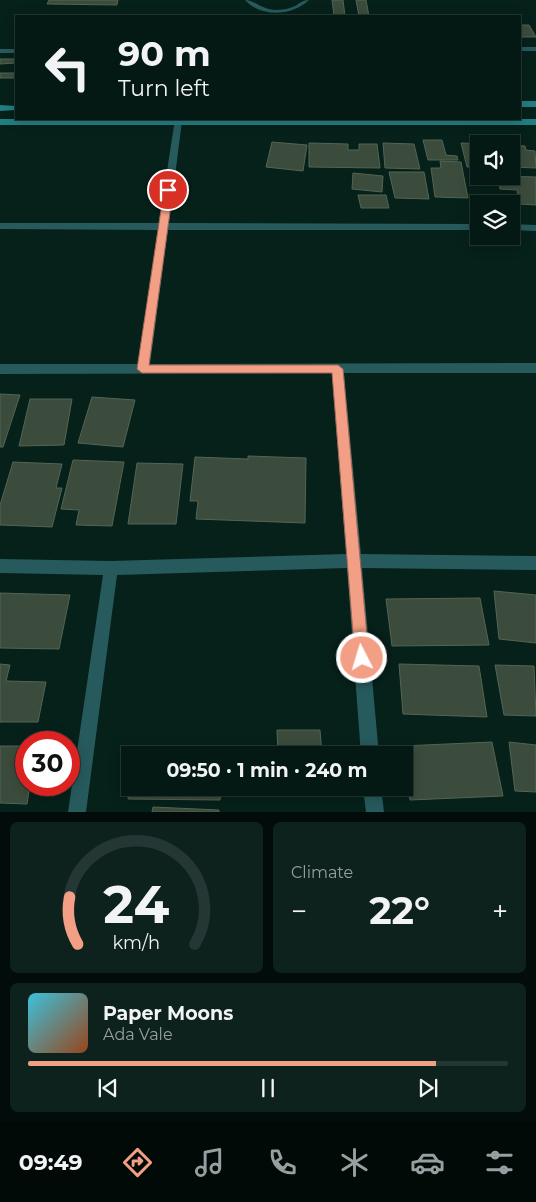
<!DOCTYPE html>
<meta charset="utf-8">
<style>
:root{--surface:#041814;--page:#0d211d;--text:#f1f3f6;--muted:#97a0a0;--line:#253734;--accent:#f39f85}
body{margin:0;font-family:Montserrat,sans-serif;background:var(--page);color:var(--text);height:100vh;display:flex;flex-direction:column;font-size:19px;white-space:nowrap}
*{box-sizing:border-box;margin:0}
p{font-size:16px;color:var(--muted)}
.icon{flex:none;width:28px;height:28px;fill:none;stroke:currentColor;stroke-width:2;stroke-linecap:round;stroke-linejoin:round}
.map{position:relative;height:812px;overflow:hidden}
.details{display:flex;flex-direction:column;gap:10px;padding:10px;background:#020d0b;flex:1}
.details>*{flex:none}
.hud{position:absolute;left:15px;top:15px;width:506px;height:105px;border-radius:0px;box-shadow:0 2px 12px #0003,0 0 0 1px var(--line);background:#041814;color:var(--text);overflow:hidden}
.fabs{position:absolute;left:470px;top:135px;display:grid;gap:10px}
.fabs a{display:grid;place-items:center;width:50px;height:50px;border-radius:0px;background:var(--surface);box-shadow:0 2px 12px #0003,0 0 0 1px var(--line);font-size:25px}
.speed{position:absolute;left:15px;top:731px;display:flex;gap:10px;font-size:25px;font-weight:700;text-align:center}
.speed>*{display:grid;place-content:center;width:65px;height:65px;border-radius:50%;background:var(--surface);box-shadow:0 2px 12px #0003,0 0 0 1px var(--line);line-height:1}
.speed .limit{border:8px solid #d22;background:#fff;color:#111}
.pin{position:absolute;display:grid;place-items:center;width:42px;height:42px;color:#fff;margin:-21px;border:2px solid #fff;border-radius:50%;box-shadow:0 1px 5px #0007}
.me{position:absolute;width:55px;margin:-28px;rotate:355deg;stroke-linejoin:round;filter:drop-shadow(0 0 4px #0008)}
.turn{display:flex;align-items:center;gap:18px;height:105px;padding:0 20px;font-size:22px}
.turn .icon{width:65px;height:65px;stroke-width:2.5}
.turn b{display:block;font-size:35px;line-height:42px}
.big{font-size:38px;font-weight:700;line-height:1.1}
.details .tile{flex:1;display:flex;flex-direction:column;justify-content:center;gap:8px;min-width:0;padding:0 18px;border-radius:8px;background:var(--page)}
.details .dial{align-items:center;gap:0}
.dial svg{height:130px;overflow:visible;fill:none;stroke:var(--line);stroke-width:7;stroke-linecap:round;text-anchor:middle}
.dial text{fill:var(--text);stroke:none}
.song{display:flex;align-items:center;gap:15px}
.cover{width:60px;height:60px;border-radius:8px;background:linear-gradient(135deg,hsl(190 70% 55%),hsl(20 70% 35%))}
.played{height:5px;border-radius:2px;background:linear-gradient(90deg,var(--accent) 85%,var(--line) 85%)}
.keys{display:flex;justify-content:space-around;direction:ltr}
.heat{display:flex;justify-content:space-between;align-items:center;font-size:28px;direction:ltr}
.details .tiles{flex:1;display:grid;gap:10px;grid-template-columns:1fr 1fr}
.tile:last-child{grid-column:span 2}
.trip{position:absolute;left:121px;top:746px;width:292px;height:50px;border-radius:0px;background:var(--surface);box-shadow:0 2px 12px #0003,0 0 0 1px var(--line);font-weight:700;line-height:50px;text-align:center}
.tab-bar{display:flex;height:80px;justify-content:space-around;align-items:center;background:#020a08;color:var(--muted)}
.tab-bar .icon{width:35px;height:35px}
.tab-bar .current{color:var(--accent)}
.tab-bar b{font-size:22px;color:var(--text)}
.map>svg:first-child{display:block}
</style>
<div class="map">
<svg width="536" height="812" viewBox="0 0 536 812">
<rect width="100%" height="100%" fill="#06201a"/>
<path fill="#3b4c3c" stroke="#536555" d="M 49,0 L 118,0 L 117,5 L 47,4 Z
M 332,0 L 343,0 L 345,16 L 334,16 Z
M 356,0 L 366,0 L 369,16 L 359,16 Z
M 520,25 L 529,25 L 536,37 L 520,37 Z
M 0,59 L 16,59 L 16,63 L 0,64 Z
M 0,73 L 16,73 L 16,78 L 0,78 Z
M 423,140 L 442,140 L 446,155 L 457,156 L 458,160 L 428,160 Z
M 272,142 L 307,145 L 303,171 L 266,167 Z
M 309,143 L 348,144 L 348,150 L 359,150 L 359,144 L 377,144 L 380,168 L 309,167 Z
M 383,143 L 414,144 L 420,169 L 385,168 Z
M 461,143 L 490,144 L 479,144 L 479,167 L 467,167 Z
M 511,145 L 525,146 L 526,150 L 535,151 L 536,168 L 511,167 Z
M 440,161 L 461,162 L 468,198 L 435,197 L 431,168 L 441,168 Z
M 389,172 L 424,172 L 429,199 L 395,198 Z
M 353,173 L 383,176 L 382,192 L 352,189 Z
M 498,176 L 536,177 L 536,205 L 520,204 L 517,190 L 500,189 Z
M 358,195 L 386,195 L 389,208 L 361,208 Z
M 0,394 L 20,395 L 3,447 L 0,447 Z
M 92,397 L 135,400 L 123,447 L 78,443 Z
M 30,399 L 72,399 L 64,445 L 19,446 Z
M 248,456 L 306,458 L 305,523 L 196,519 L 198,501 L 190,501 L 195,457 L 248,459 Z
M 73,460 L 124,462 L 112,526 L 76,525 L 79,510 L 61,509 Z
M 13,462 L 62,464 L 56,488 L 62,488 L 52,527 L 0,525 L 0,505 Z
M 137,463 L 183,464 L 176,524 L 128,524 Z
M 494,591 L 536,595 L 536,643 L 499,639 Z
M 0,593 L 70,595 L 59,649 L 0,648 Z
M 480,598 L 489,645 L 392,646 L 386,599 Z
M 0,664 L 10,665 L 6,681 L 46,682 L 38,722 L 0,722 Z
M 399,664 L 479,666 L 487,717 L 403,714 Z
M 495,665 L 534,666 L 536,716 L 504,715 Z
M 277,730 L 320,730 L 322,755 L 278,755 Z
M 492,742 L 503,796 L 410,800 L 402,746 Z
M 509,742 L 536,745 L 536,792 L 515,791 Z
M 0,746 L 26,746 L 26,785 L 30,785 L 27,804 L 0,803 Z
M 133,754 L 222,754 L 133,755 Z
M 130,781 L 130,788 L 221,788 L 220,800 L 128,799 Z
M 153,807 L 219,810 L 219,812 L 152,812 Z"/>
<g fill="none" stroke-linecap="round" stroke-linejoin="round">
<path fill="#275a5d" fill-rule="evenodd" d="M 245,0 C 254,0 261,9 275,10 C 282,10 288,9 295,6 C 300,3 303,0 309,0 C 292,16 261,18 245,0 Z
M 520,47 L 536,47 L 536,51 L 520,51 Z
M 0,49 L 16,49 L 16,53 L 0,53 Z"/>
<path fill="#275a5d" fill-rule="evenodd" d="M 175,119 L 182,121 L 169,223 L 479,224 L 479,230 L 168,230 L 150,364 L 536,363 L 536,373 L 344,373 L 361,554 L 536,556 L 536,570 L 362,568 L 379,755 L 361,755 L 347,568 L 117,575 L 86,812 L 68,812 L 103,575 L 0,573 L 0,559 L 111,561 L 346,554 L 332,373 L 0,374 L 0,364 L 138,364 L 158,230 L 0,229 L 0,223 L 159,223 Z
M 511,224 L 536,225 L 536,231 L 511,230 Z
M 363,788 L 381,788 L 384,812 L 366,812 Z"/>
<path fill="#227e83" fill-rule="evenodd" d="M 520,101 L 536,101 L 536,107 L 520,107 Z
M 0,105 L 16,106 L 16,110 L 0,111 Z
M 0,119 L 536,119 L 536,125 L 0,125 Z"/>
</g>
<path fill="#f39f85" stroke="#9e6756" d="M 168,188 L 173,190 L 149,365 L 338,365 L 343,369 L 369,658 L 367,663 L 362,665 L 357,663 L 355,658 L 332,373 L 142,373 L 137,369 L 164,190 Z"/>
</svg>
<div class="fabs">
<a><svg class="icon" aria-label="sound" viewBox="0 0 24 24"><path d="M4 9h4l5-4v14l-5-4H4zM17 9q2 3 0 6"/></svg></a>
<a><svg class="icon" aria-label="layers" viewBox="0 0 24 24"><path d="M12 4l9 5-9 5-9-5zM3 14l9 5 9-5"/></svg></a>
</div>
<div class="speed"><div class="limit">30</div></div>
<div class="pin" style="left:168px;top:190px;background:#d93025"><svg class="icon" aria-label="arrive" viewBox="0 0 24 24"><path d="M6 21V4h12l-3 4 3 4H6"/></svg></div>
<svg class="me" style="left:362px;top:658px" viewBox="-20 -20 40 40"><circle r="17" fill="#f39f85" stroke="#fff" stroke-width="3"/><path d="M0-11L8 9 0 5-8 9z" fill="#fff"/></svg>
<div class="trip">09:50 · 1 min · 240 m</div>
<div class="hud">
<div class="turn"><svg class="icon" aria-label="left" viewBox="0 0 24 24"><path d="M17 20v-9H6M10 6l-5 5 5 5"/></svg><div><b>90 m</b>Turn left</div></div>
</div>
</div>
<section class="details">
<div class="tiles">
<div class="tile dial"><svg viewBox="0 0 100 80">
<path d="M14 69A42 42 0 1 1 86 69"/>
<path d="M14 69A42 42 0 0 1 9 40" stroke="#f39f85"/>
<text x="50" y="56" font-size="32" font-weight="700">24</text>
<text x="50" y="72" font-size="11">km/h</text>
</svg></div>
<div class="tile"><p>Climate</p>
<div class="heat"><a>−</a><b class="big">22°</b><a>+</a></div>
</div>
<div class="tile">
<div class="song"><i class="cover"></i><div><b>Paper Moons</b><p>Ada Vale</p></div></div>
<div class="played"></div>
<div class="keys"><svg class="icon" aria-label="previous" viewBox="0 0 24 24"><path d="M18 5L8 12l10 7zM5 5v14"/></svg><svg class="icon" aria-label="pause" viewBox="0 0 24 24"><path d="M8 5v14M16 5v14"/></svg><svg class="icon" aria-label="next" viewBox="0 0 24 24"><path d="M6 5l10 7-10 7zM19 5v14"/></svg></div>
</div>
</div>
</section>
<nav class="tab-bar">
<b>09:49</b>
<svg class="icon current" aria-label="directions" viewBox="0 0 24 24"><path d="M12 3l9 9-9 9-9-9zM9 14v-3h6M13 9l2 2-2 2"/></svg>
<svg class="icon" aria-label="music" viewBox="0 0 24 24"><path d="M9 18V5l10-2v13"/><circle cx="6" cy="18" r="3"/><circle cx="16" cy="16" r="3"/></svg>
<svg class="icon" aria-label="phone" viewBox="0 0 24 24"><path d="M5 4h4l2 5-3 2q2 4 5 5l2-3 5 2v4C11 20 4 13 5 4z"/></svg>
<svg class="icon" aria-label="climate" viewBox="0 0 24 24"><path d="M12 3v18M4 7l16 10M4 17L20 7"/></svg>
<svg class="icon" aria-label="car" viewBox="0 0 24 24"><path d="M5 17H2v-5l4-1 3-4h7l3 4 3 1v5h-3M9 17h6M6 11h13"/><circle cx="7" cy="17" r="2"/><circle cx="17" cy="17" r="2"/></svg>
<svg class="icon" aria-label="filters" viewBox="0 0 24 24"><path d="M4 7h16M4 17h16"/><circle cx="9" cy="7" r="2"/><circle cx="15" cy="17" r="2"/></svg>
</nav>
